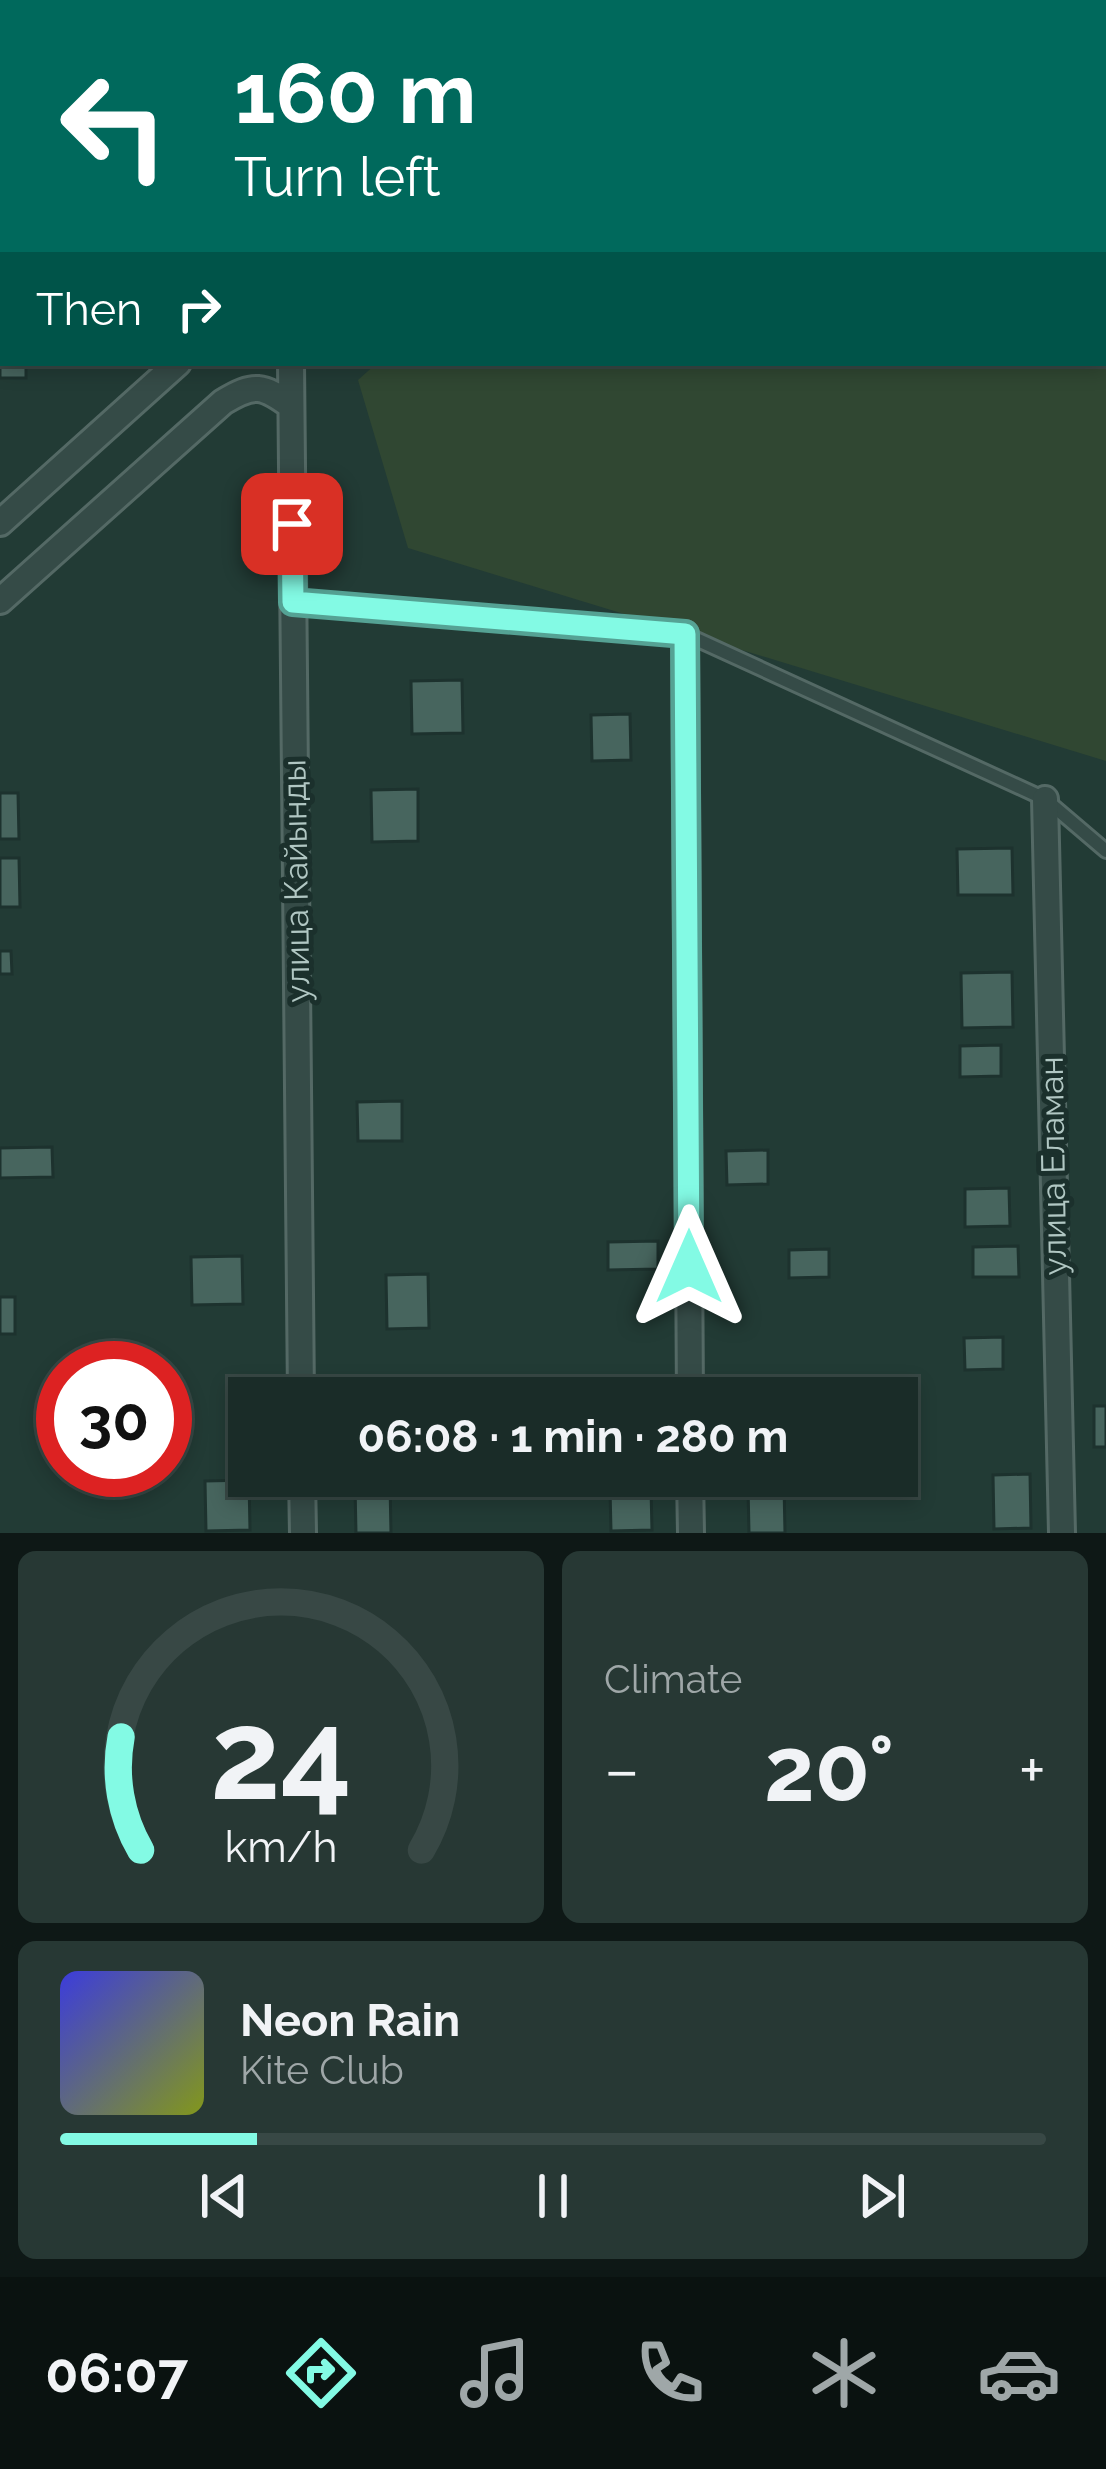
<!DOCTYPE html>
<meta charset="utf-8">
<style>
:root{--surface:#1a2c28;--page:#273834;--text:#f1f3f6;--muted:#9fa7a8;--line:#384845;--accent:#83fae4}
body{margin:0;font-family:Raleway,sans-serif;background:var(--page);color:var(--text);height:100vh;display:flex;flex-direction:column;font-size:45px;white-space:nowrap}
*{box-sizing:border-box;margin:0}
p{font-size:39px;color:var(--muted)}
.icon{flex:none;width:66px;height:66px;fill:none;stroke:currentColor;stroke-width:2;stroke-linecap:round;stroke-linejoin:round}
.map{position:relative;height:1533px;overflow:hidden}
.side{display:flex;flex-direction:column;gap:18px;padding:18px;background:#0e1816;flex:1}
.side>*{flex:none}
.hud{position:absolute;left:0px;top:0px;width:1107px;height:366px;box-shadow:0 6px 18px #0003,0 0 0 3px var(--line);background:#00695c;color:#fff;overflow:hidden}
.speed{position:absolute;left:36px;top:1341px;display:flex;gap:24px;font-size:60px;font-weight:700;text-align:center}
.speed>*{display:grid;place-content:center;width:156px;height:156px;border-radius:50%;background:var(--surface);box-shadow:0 6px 18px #0003,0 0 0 3px var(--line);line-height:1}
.speed .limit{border:18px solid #d22;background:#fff;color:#111}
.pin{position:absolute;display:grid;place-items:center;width:102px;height:102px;color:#fff;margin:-51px;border-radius:24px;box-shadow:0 6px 18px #0006}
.me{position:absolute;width:132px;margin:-66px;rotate:0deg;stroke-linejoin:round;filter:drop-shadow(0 0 9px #0008)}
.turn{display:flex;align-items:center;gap:42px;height:252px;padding:0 36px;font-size:54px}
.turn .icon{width:156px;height:156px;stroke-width:2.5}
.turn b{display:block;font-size:84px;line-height:102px}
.then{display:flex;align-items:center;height:114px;padding:0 36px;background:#0003;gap:24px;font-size:45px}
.big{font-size:90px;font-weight:700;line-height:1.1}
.side .card{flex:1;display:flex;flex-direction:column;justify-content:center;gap:18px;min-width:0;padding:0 42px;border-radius:18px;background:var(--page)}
.side .dial{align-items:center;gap:0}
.dial svg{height:312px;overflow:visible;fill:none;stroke:var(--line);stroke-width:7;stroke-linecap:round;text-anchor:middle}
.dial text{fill:var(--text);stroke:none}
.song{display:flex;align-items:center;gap:36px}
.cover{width:144px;height:144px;border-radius:18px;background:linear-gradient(135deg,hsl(240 70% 55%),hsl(70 70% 35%))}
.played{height:12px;border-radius:6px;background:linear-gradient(90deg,var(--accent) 20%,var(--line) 20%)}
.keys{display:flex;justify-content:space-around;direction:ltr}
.heat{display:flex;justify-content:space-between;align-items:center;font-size:66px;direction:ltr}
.side .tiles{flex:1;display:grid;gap:18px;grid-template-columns:1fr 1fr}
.card:last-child{grid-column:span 2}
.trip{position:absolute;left:228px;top:1377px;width:690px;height:120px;border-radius:0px;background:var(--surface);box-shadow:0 6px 18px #0003,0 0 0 3px var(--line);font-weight:700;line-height:120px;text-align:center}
.dock{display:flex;height:192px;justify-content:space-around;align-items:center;background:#0a1210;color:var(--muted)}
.dock .icon{width:84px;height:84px}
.dock .selected{color:var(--accent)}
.dock b{font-size:54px;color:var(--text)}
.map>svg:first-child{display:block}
</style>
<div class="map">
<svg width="1106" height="1533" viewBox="0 0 1106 1533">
<rect width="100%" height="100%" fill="#223b35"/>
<path fill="#304732" d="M 703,0 L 1106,0 L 1106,761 L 408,548 L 358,380 L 377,363 L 1104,363 L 1104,3 L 703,3 Z"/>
<path fill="#47655e" stroke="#1d322e" stroke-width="3" d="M 0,343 L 3,343 L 3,363 L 26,363 L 26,378 L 0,378 Z
M 462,680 L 463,733 L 412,734 L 411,681 Z
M 630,714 L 631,760 L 592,761 L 591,715 Z
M 418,789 L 418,841 L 372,842 L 371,790 Z
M 0,793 L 18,793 L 19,839 L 0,839 Z
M 1012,848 L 1013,895 L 958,895 L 957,849 Z
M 0,858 L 19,858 L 20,907 L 0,907 Z
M 0,951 L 11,951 L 12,974 L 0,974 Z
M 1012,972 L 1013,1027 L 962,1028 L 961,973 Z
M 1001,1045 L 1001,1076 L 960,1077 L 960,1046 Z
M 402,1101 L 402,1141 L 358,1141 L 357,1102 Z
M 52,1147 L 53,1177 L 0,1178 L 0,1148 Z
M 768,1150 L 768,1184 L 727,1185 L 726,1151 Z
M 1009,1188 L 1010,1226 L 965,1227 L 965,1189 Z
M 658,1241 L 658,1269 L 608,1270 L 608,1242 Z
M 1018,1246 L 1019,1277 L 973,1277 L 973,1247 Z
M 829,1249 L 829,1277 L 789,1278 L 789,1250 Z
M 242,1256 L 243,1304 L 192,1305 L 191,1257 Z
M 428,1274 L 429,1328 L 387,1329 L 386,1275 Z
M 0,1297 L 15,1297 L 15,1334 L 0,1334 Z
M 1003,1337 L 1003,1369 L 965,1370 L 964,1338 Z
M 1094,1406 L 1106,1406 L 1106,1447 L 1094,1447 Z
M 1030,1474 L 1031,1528 L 994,1529 L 993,1475 Z
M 249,1480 L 250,1530 L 206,1531 L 205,1481 Z
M 390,1484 L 391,1533 L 356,1533 L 355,1485 Z
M 784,1485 L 785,1533 L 749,1533 L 748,1486 Z
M 610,1489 L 651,1489 L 652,1530 L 611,1531 Z"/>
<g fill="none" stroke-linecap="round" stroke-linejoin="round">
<g stroke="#546965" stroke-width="18">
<path id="lane" d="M 294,602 L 685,634 L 1045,799 L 1106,851"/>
</g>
<g stroke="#546965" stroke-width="30">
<path id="street" d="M 287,0 L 287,3
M 291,363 L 301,1398
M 0,523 L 178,363
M 0,601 L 223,402 C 254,383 263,385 291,406
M 685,634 L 690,1398
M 1045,799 L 1062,1533
M 302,1476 L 303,1533
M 690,1476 L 691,1533"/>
</g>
<use href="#lane" stroke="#354b47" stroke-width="12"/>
<use href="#street" stroke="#354b47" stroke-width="24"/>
</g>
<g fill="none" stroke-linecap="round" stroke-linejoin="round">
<g stroke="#55a294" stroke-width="30">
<path id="route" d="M 292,524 L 293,602 L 685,634 L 689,1267"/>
</g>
<use href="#route" stroke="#83fae4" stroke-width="21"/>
</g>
<g text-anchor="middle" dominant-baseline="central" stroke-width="10" stroke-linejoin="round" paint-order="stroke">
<g font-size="33" fill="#b1c7c3" stroke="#1b302c">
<text transform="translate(296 881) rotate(-91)">улица Кайынды</text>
<text transform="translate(1053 1166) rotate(-91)">улица Еламан</text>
</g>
</g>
</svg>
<div class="speed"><div class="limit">30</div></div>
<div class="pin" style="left:292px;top:524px;background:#d93025"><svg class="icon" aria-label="arrive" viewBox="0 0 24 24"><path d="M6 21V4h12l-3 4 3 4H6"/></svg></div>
<svg class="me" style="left:689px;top:1267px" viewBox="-20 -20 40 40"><path d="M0-17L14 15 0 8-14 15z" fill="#83fae4" stroke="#fff" stroke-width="4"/></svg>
<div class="trip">06:08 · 1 min · 280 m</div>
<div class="hud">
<div class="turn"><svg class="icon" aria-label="left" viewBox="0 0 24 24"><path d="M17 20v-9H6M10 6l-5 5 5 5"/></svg><div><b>160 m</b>Turn left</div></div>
<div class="then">Then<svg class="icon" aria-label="right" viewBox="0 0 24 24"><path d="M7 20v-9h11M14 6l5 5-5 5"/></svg></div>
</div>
</div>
<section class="side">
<div class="tiles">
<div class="card dial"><svg viewBox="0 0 100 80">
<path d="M14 69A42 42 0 1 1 86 69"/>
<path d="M14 69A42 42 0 0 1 9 40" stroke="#83fae4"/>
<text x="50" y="56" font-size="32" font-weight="700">24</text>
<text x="50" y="72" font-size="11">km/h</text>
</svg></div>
<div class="card"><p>Climate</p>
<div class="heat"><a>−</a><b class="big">20°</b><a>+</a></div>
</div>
<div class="card">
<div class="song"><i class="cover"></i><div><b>Neon Rain</b><p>Kite Club</p></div></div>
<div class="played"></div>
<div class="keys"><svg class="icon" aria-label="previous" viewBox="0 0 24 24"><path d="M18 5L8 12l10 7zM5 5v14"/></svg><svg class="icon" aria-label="pause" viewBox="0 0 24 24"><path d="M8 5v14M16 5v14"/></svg><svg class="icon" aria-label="next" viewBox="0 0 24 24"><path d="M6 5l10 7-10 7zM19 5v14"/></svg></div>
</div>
</div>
</section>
<nav class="dock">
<b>06:07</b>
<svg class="icon selected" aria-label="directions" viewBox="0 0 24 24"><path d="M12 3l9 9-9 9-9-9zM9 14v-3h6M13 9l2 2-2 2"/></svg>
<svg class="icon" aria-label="music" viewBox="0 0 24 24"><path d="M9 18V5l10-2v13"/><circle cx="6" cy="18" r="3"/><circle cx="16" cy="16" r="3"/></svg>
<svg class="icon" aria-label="phone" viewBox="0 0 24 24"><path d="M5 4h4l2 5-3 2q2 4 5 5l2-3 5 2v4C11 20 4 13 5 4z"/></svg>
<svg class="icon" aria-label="climate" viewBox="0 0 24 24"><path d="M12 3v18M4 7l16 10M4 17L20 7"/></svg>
<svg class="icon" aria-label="car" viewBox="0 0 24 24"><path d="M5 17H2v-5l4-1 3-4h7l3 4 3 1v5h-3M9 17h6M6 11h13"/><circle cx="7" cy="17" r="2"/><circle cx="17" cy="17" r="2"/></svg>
</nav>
